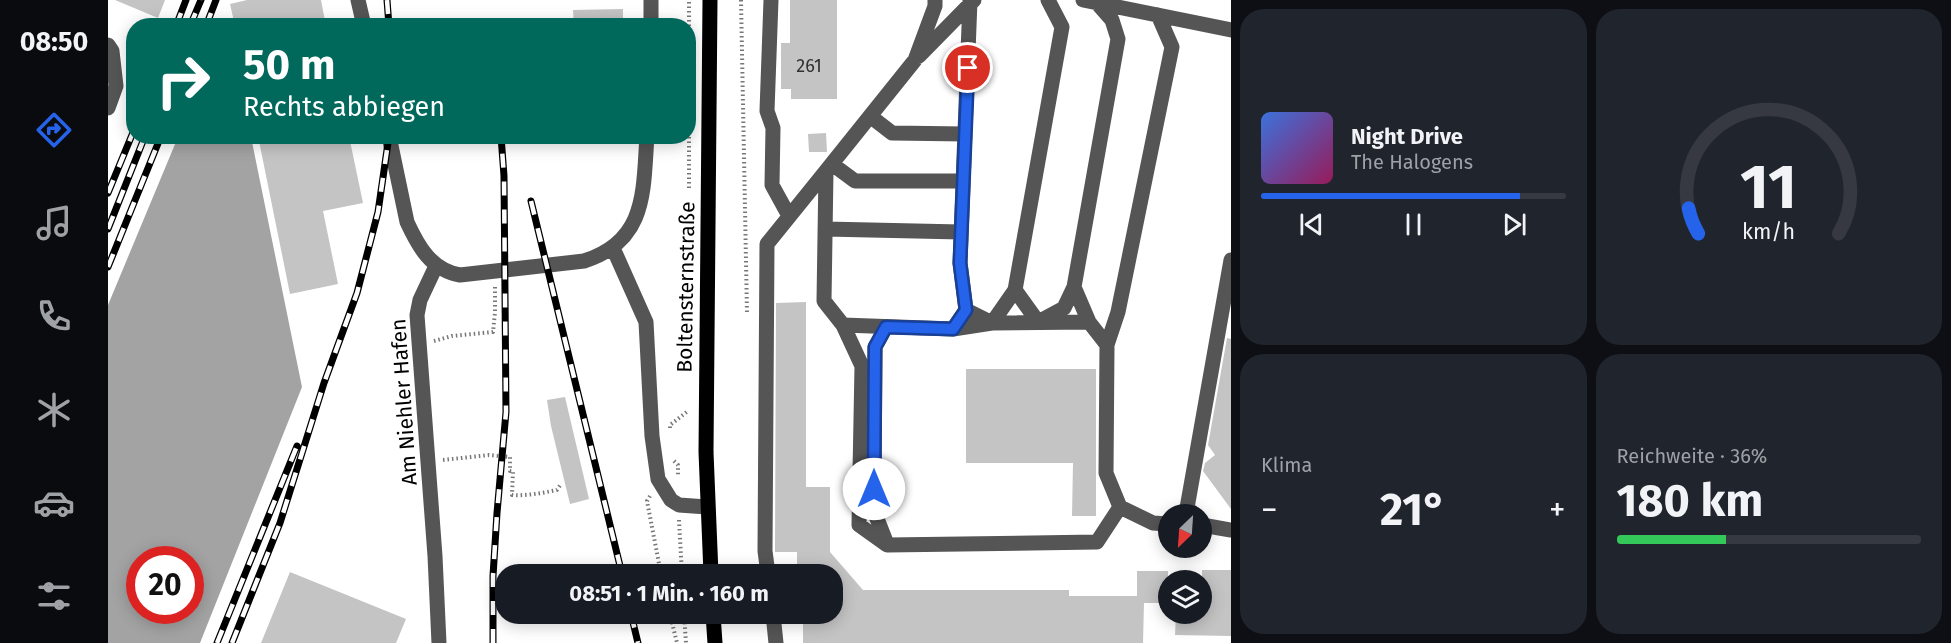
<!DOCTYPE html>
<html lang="de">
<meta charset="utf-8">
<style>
:root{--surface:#171b24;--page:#20242c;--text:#f1f3f6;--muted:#9ea1a6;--line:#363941;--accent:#2563eb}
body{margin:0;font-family:"Fira Sans",sans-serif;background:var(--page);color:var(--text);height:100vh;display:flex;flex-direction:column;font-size:22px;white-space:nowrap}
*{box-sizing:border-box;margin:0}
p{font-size:20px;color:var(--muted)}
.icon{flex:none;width:33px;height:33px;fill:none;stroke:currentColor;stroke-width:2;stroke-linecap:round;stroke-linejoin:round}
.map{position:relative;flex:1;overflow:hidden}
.panel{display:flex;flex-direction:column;gap:9px;padding:9px;background:#0d0f14;width:720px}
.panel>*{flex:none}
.banner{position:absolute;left:18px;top:18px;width:570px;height:126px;border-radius:24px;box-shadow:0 3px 15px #0003;background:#00695c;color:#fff;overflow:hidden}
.needle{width:39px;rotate:205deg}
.tools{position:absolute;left:1050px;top:504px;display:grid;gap:12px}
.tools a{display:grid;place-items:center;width:54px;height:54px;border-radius:50%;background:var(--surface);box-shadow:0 3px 15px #0003;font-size:30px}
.speed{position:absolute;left:18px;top:546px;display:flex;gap:12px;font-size:30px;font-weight:700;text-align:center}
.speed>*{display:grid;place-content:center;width:78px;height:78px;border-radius:50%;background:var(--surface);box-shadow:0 3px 15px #0003;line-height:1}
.speed .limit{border:9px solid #d22;background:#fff;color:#111}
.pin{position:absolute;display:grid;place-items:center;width:51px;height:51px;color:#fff;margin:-26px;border:3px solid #fff;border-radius:50%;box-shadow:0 2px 6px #0007}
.me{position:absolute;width:66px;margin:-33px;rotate:0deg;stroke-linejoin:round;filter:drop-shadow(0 0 4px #0008)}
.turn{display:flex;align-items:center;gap:21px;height:126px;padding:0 18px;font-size:27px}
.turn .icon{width:78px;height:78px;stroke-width:2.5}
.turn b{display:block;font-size:42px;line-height:51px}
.big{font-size:45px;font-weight:700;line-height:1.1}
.panel .tile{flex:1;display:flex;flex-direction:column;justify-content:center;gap:9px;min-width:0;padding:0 21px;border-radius:24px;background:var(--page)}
.panel .dial{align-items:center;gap:0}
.dial svg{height:156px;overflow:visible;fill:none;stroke:var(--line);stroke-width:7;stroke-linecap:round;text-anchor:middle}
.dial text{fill:var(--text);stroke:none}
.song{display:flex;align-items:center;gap:18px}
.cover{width:72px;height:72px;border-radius:9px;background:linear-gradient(135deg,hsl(220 70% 55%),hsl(330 70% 35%))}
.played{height:6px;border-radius:3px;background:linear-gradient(90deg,var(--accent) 85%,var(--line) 85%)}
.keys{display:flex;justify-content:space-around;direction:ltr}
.heat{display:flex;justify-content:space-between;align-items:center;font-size:33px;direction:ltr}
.charge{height:9px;border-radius:4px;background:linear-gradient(90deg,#34c759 36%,var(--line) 0)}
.panel .tiles{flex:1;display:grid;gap:9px;grid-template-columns:repeat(2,1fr)}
.trip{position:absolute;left:387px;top:564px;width:348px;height:60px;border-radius:24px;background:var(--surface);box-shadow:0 3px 15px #0003;font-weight:700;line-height:60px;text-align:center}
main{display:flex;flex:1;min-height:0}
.menu{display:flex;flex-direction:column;width:108px;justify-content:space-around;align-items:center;background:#090b0e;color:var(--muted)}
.menu .icon{width:42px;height:42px}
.menu .selected{color:var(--accent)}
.menu b{font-size:27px;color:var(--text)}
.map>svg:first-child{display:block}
</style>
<main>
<nav class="menu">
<b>08:50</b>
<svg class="icon selected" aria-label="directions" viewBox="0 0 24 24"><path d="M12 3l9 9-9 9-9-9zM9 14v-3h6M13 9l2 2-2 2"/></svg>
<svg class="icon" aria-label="music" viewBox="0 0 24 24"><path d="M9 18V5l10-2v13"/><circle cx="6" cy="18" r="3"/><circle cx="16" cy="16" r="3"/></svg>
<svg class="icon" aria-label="phone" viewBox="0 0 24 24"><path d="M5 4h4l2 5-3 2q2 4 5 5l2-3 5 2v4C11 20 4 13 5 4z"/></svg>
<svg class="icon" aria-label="climate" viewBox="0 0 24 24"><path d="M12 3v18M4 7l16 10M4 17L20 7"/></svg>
<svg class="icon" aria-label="car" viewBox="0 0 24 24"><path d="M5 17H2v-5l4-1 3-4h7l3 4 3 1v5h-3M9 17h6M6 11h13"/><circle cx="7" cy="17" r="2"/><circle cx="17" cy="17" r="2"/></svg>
<svg class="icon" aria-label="filters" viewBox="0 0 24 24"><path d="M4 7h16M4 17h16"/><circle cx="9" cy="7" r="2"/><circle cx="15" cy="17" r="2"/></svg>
</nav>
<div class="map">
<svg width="1123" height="643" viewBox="0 0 1123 643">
<rect width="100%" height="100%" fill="#fff"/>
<path fill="#a3a3a3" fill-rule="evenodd" d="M 70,137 L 143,137 L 194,387 L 92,643 L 0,643 L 0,305 ZM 32,560 L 82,560 L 82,610 L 32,610 Z"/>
<path fill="#c4c4c4" d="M 7,0 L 57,0 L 50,18 Z
M 139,0 L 213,0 L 218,26 L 127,26 L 122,4 Z
M 682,0 L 729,0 L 729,99 L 683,99 L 683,89 L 673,89 L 673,43 L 682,43 Z
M 515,9 L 515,26 L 466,26 L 465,10 Z
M 718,133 L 719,152 L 701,152 L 700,134 Z
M 150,136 L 241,136 L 255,203 L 215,211 L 230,284 L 182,294 Z
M 698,302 L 698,487 L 722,487 L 722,552 L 755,590 L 961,590 L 961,596 L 1029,596 L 1029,571 L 1060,571 L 1060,603 L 1036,603 L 1035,643 L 695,643 L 695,614 L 724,614 L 724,574 L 689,574 L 689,552 L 667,552 L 667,550 L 668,303 Z
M 1119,338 L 1123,339 L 1123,509 L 1095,471 L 1097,463 L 1107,455 L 1100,445 Z
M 858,369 L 988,369 L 988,516 L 964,516 L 965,463 L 858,463 Z
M 457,397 L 481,499 L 462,504 L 443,426 L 439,400 Z
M 1094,570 L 1123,570 L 1123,636 L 1067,635 L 1068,614 L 1094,614 Z
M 182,572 L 298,619 L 288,643 L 153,643 Z"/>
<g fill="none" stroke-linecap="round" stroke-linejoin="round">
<path stroke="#777" stroke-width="4" stroke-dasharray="1.5 3" stroke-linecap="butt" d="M 633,0 L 639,313
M 581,188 L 581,0
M 326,341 L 344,336 L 385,332 L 387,312 L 387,286
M 562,428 L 562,425 L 580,411
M 335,460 L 381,455 L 402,457 L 402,471 L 405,471 L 404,495 C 419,496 434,493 449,490 L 453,484
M 566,461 L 570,465 L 570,476
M 542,496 L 539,501 L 553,574
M 571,520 L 574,574
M 562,614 L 569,643
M 576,614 L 578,643"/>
<path stroke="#555" stroke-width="15" d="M 250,0 L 256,26
M 543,0 L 543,26
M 663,0 L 659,111 L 665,128 L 664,185 L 681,216
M 827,0 L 827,6 L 807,60 L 718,171 L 716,301 L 735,325 L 845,329 L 858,310 L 852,263 L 862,0
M 940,0 L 954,27 L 907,290 L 930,322 L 956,308 L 966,287
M 975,0 L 1123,30
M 989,3 L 1004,20 L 1010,39 L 966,287 L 981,322 L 999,345 L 998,473 L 1012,507 L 1045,523 L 1060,524
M 0,45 L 4,51 L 8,86 L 0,108
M 811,56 L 866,0
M 762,116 L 784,133 L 857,134
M 281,136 L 299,222 C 310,246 323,270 352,275 L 476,261 C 539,241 535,192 539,136
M 724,164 L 747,181 L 855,181
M 717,229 L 853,232
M 505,248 L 538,322 L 544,436 L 550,479 L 563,500 L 571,505 L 599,507
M 328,266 L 312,300 L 309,315 L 327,556 L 331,643
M 858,310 L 884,323 L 981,322
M 735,325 L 754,366 L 751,525 L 779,545 L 989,542 L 1012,507
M 778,327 L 767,347 L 766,489 L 768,516 L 779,544
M 845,329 L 884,323 L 907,290
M 999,345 L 1010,312 L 1064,47 L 1050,15
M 1086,514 L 1079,508 L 1123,260
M 1094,525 L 1123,530
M 660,574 L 657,551 L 659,244 L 718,171
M 665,614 L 668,643"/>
<path stroke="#000" stroke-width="15" d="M 602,0 L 598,452 L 603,574
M 605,614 L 607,643"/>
<g stroke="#000" stroke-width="7">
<path id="rail" d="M 279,0 L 281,26
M 68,26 L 78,0
M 82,26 L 93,0
M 98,26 L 108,0
M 0,193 L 26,130
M 423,201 L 514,574
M 0,229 L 37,136
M 0,267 L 53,136
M 523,614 L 530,643
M 109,643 L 189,446
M 124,643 L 172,523 L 216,383 L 249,293 L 270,212 L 281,136
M 385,643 L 385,576 L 389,513 L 398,412 L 396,176 L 393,136"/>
</g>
<use href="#rail" stroke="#fff" stroke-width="4.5" stroke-dasharray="14" stroke-linecap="butt"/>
</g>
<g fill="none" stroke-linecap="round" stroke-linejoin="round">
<g stroke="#184099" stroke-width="15">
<path id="route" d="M 766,489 L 767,347 L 778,327 L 845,329 L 858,310 L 852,263 L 860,68"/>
</g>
<use href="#route" stroke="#2563eb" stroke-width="10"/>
</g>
<g text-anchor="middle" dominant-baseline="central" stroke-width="6" stroke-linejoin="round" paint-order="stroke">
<g font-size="18" fill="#313131">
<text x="701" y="66">261</text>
</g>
<g font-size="21" fill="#000" stroke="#fff">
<text transform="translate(578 287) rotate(-89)">Boltensternstraße</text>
<text transform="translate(296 402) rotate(-94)">Am Niehler Hafen</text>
</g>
</g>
</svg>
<div class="tools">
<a><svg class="needle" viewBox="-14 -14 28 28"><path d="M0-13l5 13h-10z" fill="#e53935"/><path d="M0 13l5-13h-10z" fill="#9ea1a6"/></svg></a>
<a><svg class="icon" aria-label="layers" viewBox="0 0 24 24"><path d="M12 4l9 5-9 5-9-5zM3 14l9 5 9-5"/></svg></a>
</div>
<div class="speed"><div class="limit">20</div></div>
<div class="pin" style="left:860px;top:68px;background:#d93025"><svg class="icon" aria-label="arrive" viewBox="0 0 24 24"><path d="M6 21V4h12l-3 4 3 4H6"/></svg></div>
<svg class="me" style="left:766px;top:489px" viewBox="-20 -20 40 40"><circle r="19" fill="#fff"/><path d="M0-13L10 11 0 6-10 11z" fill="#2563eb"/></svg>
<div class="trip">08:51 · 1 Min. · 160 m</div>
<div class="banner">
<div class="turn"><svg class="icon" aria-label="right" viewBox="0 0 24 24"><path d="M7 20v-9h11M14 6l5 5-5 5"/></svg><div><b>50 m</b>Rechts abbiegen</div></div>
</div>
</div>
<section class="panel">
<div class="tiles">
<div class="tile">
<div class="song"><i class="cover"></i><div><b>Night Drive</b><p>The Halogens</p></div></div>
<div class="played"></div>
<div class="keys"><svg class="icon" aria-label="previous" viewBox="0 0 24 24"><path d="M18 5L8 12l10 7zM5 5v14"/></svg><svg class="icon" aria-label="pause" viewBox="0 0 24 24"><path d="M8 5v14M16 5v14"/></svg><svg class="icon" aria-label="next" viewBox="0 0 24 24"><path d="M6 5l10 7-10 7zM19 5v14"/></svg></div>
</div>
<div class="tile dial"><svg viewBox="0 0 100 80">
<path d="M14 69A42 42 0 1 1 86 69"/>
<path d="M14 69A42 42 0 0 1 9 56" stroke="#2563eb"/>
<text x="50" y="56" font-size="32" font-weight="700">11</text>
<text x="50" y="72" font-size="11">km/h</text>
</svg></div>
<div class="tile"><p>Klima</p>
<div class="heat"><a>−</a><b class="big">21°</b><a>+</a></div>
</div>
<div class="tile"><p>Reichweite · 36%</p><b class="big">180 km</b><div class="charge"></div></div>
</div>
</section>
</main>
